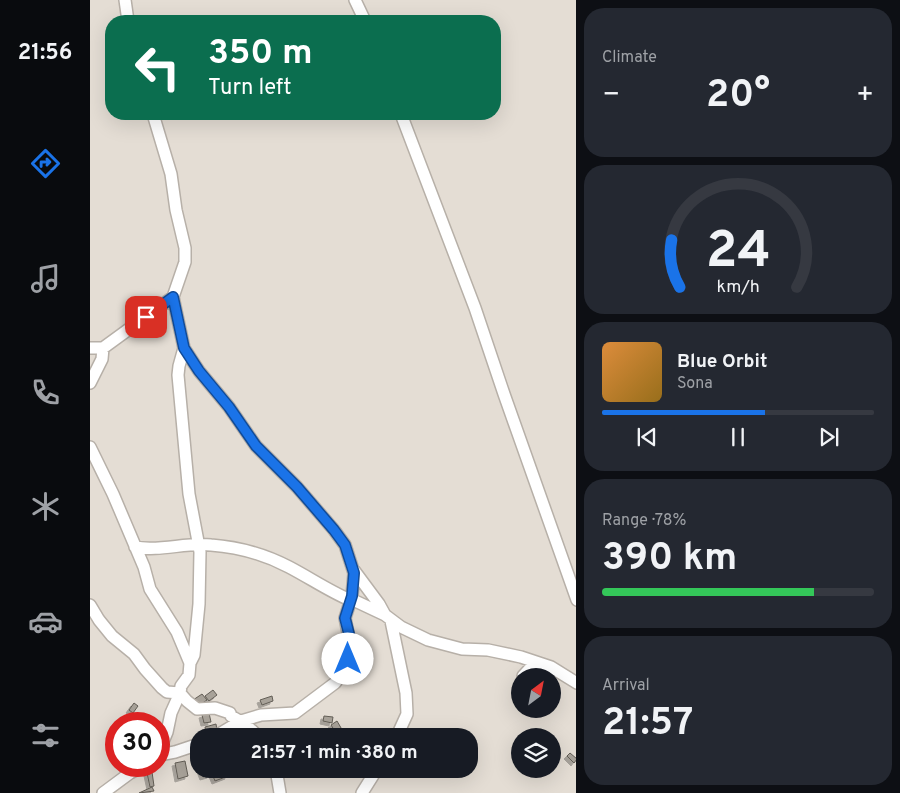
<!DOCTYPE html>
<meta charset="utf-8">
<style>
:root{--surface:#171b24;--page:#242831;--text:#f1f3f6;--muted:#9ea1a6;--line:#363941;--accent:#1a73e8}
body{margin:0;font-family:Overpass,sans-serif;background:var(--page);color:var(--text);height:100vh;display:flex;flex-direction:column;font-size:19px;white-space:nowrap}
*{box-sizing:border-box;margin:0}
p{font-size:16px;color:var(--muted)}
.icon{flex:none;width:28px;height:28px;fill:none;stroke:currentColor;stroke-width:2;stroke-linecap:round;stroke-linejoin:round}
.map{position:relative;flex:1;overflow:hidden}
.sheet{display:flex;flex-direction:column;gap:8px;padding:8px;background:#0d0f14;width:324px}
.sheet>*{flex:none}
.top-card{position:absolute;left:15px;top:15px;width:396px;height:105px;border-radius:20px;box-shadow:0 5px 20px #0002;background:#0b6e4f;color:#fff;overflow:hidden}
.needle{width:32px;rotate:32deg}
.tools{position:absolute;left:421px;top:668px;display:grid;gap:10px}
.tools a{display:grid;place-items:center;width:50px;height:50px;border-radius:50%;background:var(--surface);box-shadow:0 5px 20px #0002;font-size:25px}
.speed{position:absolute;left:15px;top:712px;display:flex;gap:10px;font-size:25px;font-weight:700;text-align:center}
.speed>*{display:grid;place-content:center;width:65px;height:65px;border-radius:50%;background:var(--surface);box-shadow:0 5px 20px #0002;line-height:1}
.speed .limit{border:8px solid #d22;background:#fff;color:#111}
.pin{position:absolute;display:grid;place-items:center;width:42px;height:42px;color:#fff;margin:-21px;border-radius:10px;box-shadow:0 2px 8px #0006}
.me{position:absolute;width:55px;margin:-28px;rotate:0deg;stroke-linejoin:round;filter:drop-shadow(0 0 4px #0008)}
.turn{display:flex;align-items:center;gap:18px;height:105px;padding:0 20px;font-size:22px}
.turn .icon{width:65px;height:65px;stroke-width:2.5}
.turn b{display:block;font-size:35px;line-height:42px}
.big{font-size:38px;font-weight:700;line-height:1.1}
.sheet .tile{flex:1;display:flex;flex-direction:column;justify-content:center;gap:8px;min-width:0;padding:0 18px;border-radius:20px;background:var(--page)}
.sheet .dial{align-items:center;gap:0}
.dial svg{height:130px;overflow:visible;fill:none;stroke:var(--line);stroke-width:7;stroke-linecap:round;text-anchor:middle}
.dial text{fill:var(--text);stroke:none}
.song{display:flex;align-items:center;gap:15px}
.cover{width:60px;height:60px;border-radius:8px;background:linear-gradient(135deg,hsl(30 70% 55%),hsl(40 70% 35%))}
.played{height:5px;border-radius:2px;background:linear-gradient(90deg,var(--accent) 60%,var(--line) 60%)}
.keys{display:flex;justify-content:space-around;direction:ltr}
.heat{display:flex;justify-content:space-between;align-items:center;font-size:28px;direction:ltr}
.charge{height:8px;border-radius:4px;background:linear-gradient(90deg,#34c759 78%,var(--line) 0)}
.trip{position:absolute;left:100px;top:728px;width:288px;height:50px;border-radius:20px;background:var(--surface);box-shadow:0 5px 20px #0002;font-weight:700;line-height:50px;text-align:center}
main{display:flex;flex:1;min-height:0}
.tab-bar{display:flex;flex-direction:column;width:90px;justify-content:space-around;align-items:center;background:#090b0e;color:var(--muted)}
.tab-bar .icon{width:35px;height:35px}
.tab-bar .on{color:var(--accent)}
.tab-bar b{font-size:22px;color:var(--text)}
.map>svg:first-child{display:block}
</style>
<main>
<nav class="tab-bar">
<b>21:56</b>
<svg class="icon on" aria-label="directions" viewBox="0 0 24 24"><path d="M12 3l9 9-9 9-9-9zM9 14v-3h6M13 9l2 2-2 2"/></svg>
<svg class="icon" aria-label="music" viewBox="0 0 24 24"><path d="M9 18V5l10-2v13"/><circle cx="6" cy="18" r="3"/><circle cx="16" cy="16" r="3"/></svg>
<svg class="icon" aria-label="phone" viewBox="0 0 24 24"><path d="M5 4h4l2 5-3 2q2 4 5 5l2-3 5 2v4C11 20 4 13 5 4z"/></svg>
<svg class="icon" aria-label="climate" viewBox="0 0 24 24"><path d="M12 3v18M4 7l16 10M4 17L20 7"/></svg>
<svg class="icon" aria-label="car" viewBox="0 0 24 24"><path d="M5 17H2v-5l4-1 3-4h7l3 4 3 1v5h-3M9 17h6M6 11h13"/><circle cx="7" cy="17" r="2"/><circle cx="17" cy="17" r="2"/></svg>
<svg class="icon" aria-label="filters" viewBox="0 0 24 24"><path d="M4 7h16M4 17h16"/><circle cx="9" cy="7" r="2"/><circle cx="15" cy="17" r="2"/></svg>
</nav>
<div class="map">
<svg width="487" height="793" viewBox="0 0 487 793">
<defs>
<filter id="shadow"><feDropShadow dx="-3" dy="3" stdDeviation="0" flood-color="#0004"/></filter>
</defs>
<rect width="100%" height="100%" fill="#e4ddd4"/>
<path fill="#a8a299" stroke="#635e56" filter="url(#shadow)" d="M 123,690 L 127,695 L 119,701 L 115,696 Z
M 112,694 L 117,700 L 108,706 L 103,700 Z
M 182,696 L 183,701 L 172,705 L 170,700 Z
M 44,703 L 48,706 L 43,713 L 39,710 Z
M 119,713 L 121,722 L 114,723 L 112,715 Z
M 234,716 L 243,717 L 242,723 L 233,721 Z
M 247,721 L 254,733 L 248,736 L 241,725 Z
M 126,724 L 127,730 L 116,733 L 115,727 Z
M 480,753 L 487,759 L 484,763 L 477,756 Z
M 95,761 L 98,776 L 88,779 L 85,763 Z
M 110,769 L 118,769 L 120,775 L 113,777 Z
M 136,769 L 138,776 L 125,781 L 122,774 Z
M 62,772 L 64,786 L 60,787 L 57,773 Z
M 62,787 L 64,791 L 49,793 Z"/>
<g fill="none" stroke-linecap="round" stroke-linejoin="round">
<g stroke="#b7b0a8" stroke-width="14">
<path id="minor" d="M 35,0 L 38,21
M 265,0 L 275,21
M 311,114 L 385,308 L 414,394 L 487,600
M 83,297 L 94,348 L 109,371 L 139,407 L 166,446 L 207,487 L 244,530 L 255,545 L 264,573 L 262,596 L 255,618 L 259,638 L 258,659 L 254,671 L 245,683 L 205,713 L 171,715 L 151,721 L 126,736
M 0,348 L 13,348 L 83,297 L 95,262 L 95,248 L 86,210 L 81,174 L 63,114
M 0,383 L 12,359 L 13,348
M 0,447 L 23,494 L 54,567 L 60,589 L 87,632 L 100,663
M 45,547 C 70,552 96,542 121,545 C 148,547 176,555 199,567 C 220,578 239,591 260,600
M 263,569 L 289,604 L 295,615 L 311,627 L 338,640 L 372,649 L 398,650 L 431,657 L 461,667 L 487,683
M 261,599 L 295,615
M 0,605 L 9,620 L 22,636 L 44,654 L 55,669 L 72,688 L 77,692 L 90,693 L 97,701 L 107,709 L 125,708 L 140,713 L 141,716 L 155,724 L 168,736
M 301,621 L 316,693 L 317,714 L 307,736
M 433,676 L 446,662
M 69,751 L 77,732 L 81,713 L 90,693 L 91,686 L 99,675 L 100,663 L 104,655 L 109,604 L 110,552 L 99,494 L 88,375 L 89,366 L 94,348
M 69,755 L 85,752 L 109,744
M 186,769 L 190,793
M 13,793 L 40,773 L 53,766
M 272,793 L 287,769"/>
</g>
<use href="#minor" stroke="#fff" stroke-width="11"/>
</g>
<g fill="none" stroke-linecap="round" stroke-linejoin="round">
<g stroke="#114b97" stroke-width="12">
<path id="route" d="M 56,317 L 83,297 L 94,348 L 109,371 L 139,407 L 166,446 L 207,487 L 244,530 L 255,545 L 264,573 L 262,596 L 255,618 L 260,638 L 258,659"/>
</g>
<use href="#route" stroke="#1a73e8" stroke-width="9"/>
</g>
</svg>
<div class="tools">
<a><svg class="needle" viewBox="-14 -14 28 28"><path d="M0-13l5 13h-10z" fill="#e53935"/><path d="M0 13l5-13h-10z" fill="#9ea1a6"/></svg></a>
<a><svg class="icon" aria-label="layers" viewBox="0 0 24 24"><path d="M12 4l9 5-9 5-9-5zM3 14l9 5 9-5"/></svg></a>
</div>
<div class="speed"><div class="limit">30</div></div>
<div class="pin" style="left:56px;top:317px;background:#d93025"><svg class="icon" aria-label="arrive" viewBox="0 0 24 24"><path d="M6 21V4h12l-3 4 3 4H6"/></svg></div>
<svg class="me" style="left:258px;top:659px" viewBox="-20 -20 40 40"><circle r="19" fill="#fff"/><path d="M0-13L10 11 0 6-10 11z" fill="#1a73e8"/></svg>
<div class="trip">21:57 · 1 min · 380 m</div>
<div class="top-card">
<div class="turn"><svg class="icon" aria-label="left" viewBox="0 0 24 24"><path d="M17 20v-9H6M10 6l-5 5 5 5"/></svg><div><b>350 m</b>Turn left</div></div>
</div>
</div>
<section class="sheet">
<div class="tile"><p>Climate</p>
<div class="heat"><a>−</a><b class="big">20°</b><a>+</a></div>
</div>
<div class="tile dial"><svg viewBox="0 0 100 80">
<path d="M14 69A42 42 0 1 1 86 69"/>
<path d="M14 69A42 42 0 0 1 9 40" stroke="#1a73e8"/>
<text x="50" y="56" font-size="32" font-weight="700">24</text>
<text x="50" y="72" font-size="11">km/h</text>
</svg></div>
<div class="tile">
<div class="song"><i class="cover"></i><div><b>Blue Orbit</b><p>Sona</p></div></div>
<div class="played"></div>
<div class="keys"><svg class="icon" aria-label="previous" viewBox="0 0 24 24"><path d="M18 5L8 12l10 7zM5 5v14"/></svg><svg class="icon" aria-label="pause" viewBox="0 0 24 24"><path d="M8 5v14M16 5v14"/></svg><svg class="icon" aria-label="next" viewBox="0 0 24 24"><path d="M6 5l10 7-10 7zM19 5v14"/></svg></div>
</div>
<div class="tile"><p>Range · 78%</p><b class="big">390 km</b><div class="charge"></div></div>
<div class="tile"><p>Arrival</p><b class="big">21:57</b></div>
</section>
</main>
